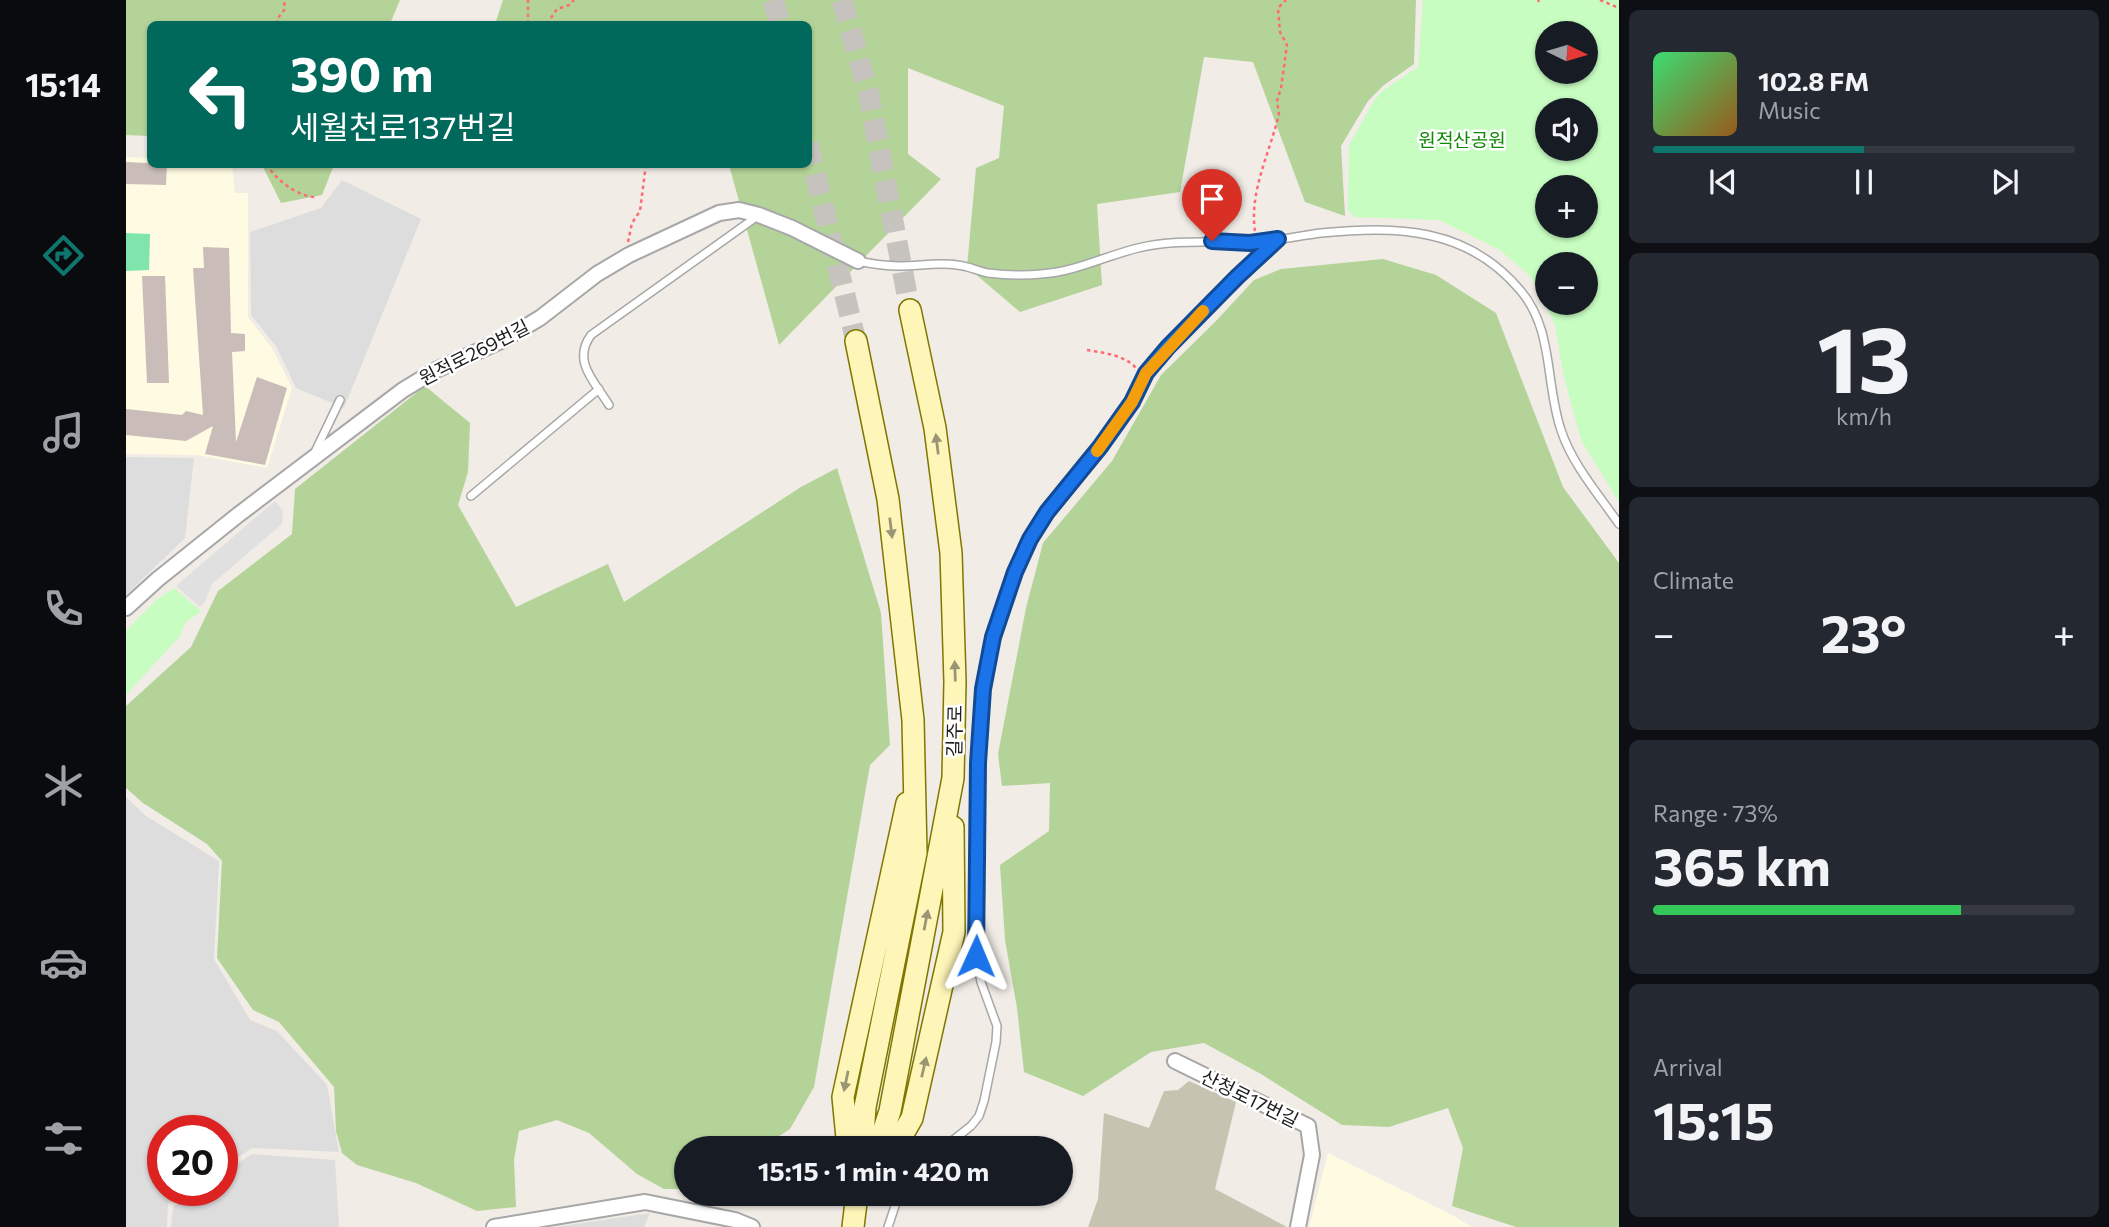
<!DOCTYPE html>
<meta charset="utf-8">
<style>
:root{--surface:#171b24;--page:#242831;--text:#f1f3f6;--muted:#9ea1a6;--line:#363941;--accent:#0f766e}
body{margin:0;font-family:Commissioner,"Noto Sans KR",sans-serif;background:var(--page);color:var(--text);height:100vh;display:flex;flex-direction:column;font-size:26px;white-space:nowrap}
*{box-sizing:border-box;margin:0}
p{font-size:23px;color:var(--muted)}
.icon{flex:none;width:38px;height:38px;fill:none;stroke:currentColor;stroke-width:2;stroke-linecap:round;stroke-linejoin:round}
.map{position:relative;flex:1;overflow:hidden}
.drawer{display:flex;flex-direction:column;gap:10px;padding:10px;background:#0d0f14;width:490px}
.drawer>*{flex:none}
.guide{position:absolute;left:21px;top:21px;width:665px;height:147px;border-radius:10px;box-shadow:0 2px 5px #0004;background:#00695c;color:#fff;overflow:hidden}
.needle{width:46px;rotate:95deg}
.buttons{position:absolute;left:1409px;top:21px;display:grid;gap:14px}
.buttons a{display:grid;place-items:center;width:63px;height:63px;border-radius:50%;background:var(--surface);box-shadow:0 2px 5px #0004;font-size:35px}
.speed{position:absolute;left:21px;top:1115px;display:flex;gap:14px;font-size:35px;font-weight:700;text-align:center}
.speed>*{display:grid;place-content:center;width:91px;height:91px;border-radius:50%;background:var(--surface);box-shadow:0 2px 5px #0004;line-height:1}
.speed .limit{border:10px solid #d22;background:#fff;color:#111}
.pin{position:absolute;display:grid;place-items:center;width:60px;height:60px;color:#fff;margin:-72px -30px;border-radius:50% 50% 50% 0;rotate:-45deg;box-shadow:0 0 7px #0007}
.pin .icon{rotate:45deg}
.me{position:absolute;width:77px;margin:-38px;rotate:1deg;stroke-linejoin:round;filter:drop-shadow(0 0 5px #0008)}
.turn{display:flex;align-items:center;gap:24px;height:147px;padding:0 28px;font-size:32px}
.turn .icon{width:91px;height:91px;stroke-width:2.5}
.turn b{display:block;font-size:49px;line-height:60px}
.big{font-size:52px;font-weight:700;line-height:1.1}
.drawer .card{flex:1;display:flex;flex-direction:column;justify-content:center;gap:10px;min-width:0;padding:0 24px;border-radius:10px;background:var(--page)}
.drawer .dial{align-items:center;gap:0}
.dial b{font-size:91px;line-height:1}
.song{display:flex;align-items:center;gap:21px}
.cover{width:84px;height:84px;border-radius:10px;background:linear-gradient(135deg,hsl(140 70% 55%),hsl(30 70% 35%))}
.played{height:7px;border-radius:4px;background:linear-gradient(90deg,var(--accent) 50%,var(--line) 50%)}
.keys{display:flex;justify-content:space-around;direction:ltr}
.heat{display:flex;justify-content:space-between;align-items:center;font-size:38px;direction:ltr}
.charge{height:10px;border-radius:5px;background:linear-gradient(90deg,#34c759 73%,var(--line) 0)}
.trip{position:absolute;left:548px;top:1136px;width:399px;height:70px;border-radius:35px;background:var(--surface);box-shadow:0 2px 5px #0004;font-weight:700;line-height:70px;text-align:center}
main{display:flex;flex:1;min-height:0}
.tab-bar{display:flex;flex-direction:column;width:126px;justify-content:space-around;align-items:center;background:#090b0e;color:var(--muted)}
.tab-bar .icon{width:49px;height:49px}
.tab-bar .active{color:var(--accent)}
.tab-bar b{font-size:32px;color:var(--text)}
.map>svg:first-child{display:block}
</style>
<main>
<nav class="tab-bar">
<b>15:14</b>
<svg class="icon active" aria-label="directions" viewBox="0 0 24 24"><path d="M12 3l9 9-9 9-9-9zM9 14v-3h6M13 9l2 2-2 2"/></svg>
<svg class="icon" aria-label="music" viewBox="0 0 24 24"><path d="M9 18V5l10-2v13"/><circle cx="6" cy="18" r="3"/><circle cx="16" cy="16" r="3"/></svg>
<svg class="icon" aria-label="phone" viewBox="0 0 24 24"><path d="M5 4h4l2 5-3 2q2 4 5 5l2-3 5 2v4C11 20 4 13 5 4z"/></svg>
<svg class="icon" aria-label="climate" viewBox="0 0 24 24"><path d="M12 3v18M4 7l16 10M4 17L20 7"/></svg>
<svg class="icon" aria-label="car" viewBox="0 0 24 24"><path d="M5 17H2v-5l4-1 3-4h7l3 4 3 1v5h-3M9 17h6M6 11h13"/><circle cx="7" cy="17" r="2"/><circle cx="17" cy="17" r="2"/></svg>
<svg class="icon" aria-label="filters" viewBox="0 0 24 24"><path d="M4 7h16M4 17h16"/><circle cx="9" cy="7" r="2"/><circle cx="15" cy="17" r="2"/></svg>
</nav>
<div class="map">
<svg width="1493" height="1227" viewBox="0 0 1493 1227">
<rect width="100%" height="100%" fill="#f1ece6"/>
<path fill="#dedddd" d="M 216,180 L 295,219 L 218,408 L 170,388 L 150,346 L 125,315 L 124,232 L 195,208 Z
M 0,457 L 68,458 L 59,538 L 0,595 Z
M 0,797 L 20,816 L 93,861 L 88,959 L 124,1020 L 151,1031 L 201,1085 L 213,1152 L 126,1148 L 96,1168 L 96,1130 L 37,1130 L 37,1190 L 63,1190 L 42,1204 L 41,1227 L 0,1227 Z
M 126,1154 L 209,1160 L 213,1227 L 45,1227 L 47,1207 L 72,1190 L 96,1190 L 96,1174 Z
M 524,1213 L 518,1227 L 429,1227 Z"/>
<path fill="#fffae2" d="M 0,157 L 24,158 L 24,164 L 106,165 L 109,193 L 122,193 L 122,317 L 146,348 L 166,388 L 141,468 L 71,455 L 0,454 Z
M 1202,1153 L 1328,1216 L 1346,1227 L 1183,1227 Z"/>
<path fill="#c7c3b1" d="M 1063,1081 L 1110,1102 L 1089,1189 L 1161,1227 L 962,1227 L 972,1199 L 978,1113 L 1023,1128 L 1038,1091 L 1052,1090 Z"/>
<path fill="#b4d398" d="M 0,0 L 274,0 L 264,24 L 24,24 L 24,136 L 0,135 Z
M 377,0 L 1290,0 L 1288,64 L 1258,85 L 1242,101 L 1215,146 L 1219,216 L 1179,202 L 1127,62 L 1078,57 L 1054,192 L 971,204 L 976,285 L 894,312 L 841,267 L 850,168 L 873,158 L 878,106 L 782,68 L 782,154 L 815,179 L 653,345 L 603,165 L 682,164 L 682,24 L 369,24 Z
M 136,165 L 208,165 L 196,195 L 155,203 Z
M 1257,259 L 1310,275 L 1370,313 L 1437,487 L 1493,563 L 1493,1227 L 1390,1227 L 1326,1206 L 1337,1148 L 1322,1108 L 1263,1127 L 1216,1125 L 1135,1074 L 1078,1043 L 1025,1052 L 957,1096 L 898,1072 L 891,1008 L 879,940 L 874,865 L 923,831 L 924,783 L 876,786 L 872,754 L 900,608 L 917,543 L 986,461 L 1035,375 L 1089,322 L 1128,280 L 1155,269 Z
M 299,386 L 344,423 L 342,472 L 332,505 L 390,607 L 482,564 L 498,602 L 675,487 L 711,468 L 755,613 L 764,745 L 744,765 L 688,1087 L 664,1129 L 635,1148 L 560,1148 L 560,1189 L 538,1189 L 511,1174 L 463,1133 L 431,1120 L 393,1131 L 388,1160 L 390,1207 L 351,1211 L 290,1183 L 231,1165 L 216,1153 L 210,1131 L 208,1087 L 153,1022 L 127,1010 L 91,958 L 96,861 L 81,844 L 17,803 L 0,788 L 0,706 L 65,647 L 92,591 L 166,534 L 169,489 Z"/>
<path fill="#c7fdc1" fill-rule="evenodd" d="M 1297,0 L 1493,0 L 1493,502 L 1455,440 L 1438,377 L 1429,325 L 1405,277 L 1374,250 L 1313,220 L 1229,217 L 1222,210 L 1223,145 L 1246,104 L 1255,92 L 1292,67 ZM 1421,33 L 1460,33 L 1460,72 L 1421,72 ZM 1421,110 L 1460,110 L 1460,149 L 1421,149 ZM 1421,187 L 1460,187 L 1460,226 L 1421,226 ZM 1421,264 L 1460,264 L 1460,303 L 1421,303 Z
M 48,588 L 75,611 L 59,623 L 54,636 L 0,695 L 0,631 L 30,600 Z"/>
<path fill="#7fe5ac" d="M 0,233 L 24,234 L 23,270 L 0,271 Z"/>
<path fill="#e0e0e0" d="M 149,501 L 157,511 L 156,524 L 86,584 L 79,602 L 74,607 L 50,586 Z"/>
<path fill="#cabdb9" d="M 0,162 L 41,164 L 40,185 L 0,184 Z
M 77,247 L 103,248 L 105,333 L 119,334 L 119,351 L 106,352 L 110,442 L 131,377 L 161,388 L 139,465 L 79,454 L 87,426 L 60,441 L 0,435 L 0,409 L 56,415 L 60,411 L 77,415 L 67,268 L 78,268 Z
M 16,276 L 39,276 L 43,383 L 21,383 Z"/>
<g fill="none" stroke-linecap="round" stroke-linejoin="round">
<path stroke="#c7c3be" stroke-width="21" stroke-dasharray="21 10" stroke-linecap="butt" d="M 647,0 L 654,24
M 716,0 L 742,91 L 784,310
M 682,144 L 730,341"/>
<g stroke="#a7a7a7" stroke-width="10">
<path id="service" d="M 732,261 C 746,264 759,266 773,266 C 793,266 812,262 831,265 C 842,266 852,271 862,273 C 879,275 898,276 915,274 C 949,272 979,256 1012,248 C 1048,239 1085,243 1122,242 C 1146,242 1171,236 1195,233 C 1271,226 1341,227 1394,290 C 1428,329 1419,383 1435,430 C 1446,464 1473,495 1493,524
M 483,405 C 468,381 446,361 465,335 L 633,215
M 190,450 L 214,400
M 345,496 L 473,389
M 817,1148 L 845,1126 L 853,1116 L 858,1101 L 870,1042 L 871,1026 L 855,982 L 850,956 L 852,763 L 857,689 L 867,637 L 889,572 L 904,539 L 921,512 L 974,447 L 1006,402 L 1020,373 L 1042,347 L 1128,260 L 1152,239
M 762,1227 L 773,1194"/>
</g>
<g stroke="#a7a7a7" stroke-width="18">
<path id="minor" d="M 0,608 L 32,579 L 112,515 L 277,390 L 310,370 L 377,340 L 414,318 L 471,274 L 503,255 L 593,213 L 613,210 L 633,215 L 666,228 L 732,261
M 1049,1061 L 1182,1126 L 1186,1155 L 1172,1227
M 368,1227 L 519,1202 L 609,1220 L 626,1227"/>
</g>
<g stroke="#7f7700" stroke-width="24">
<path id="secondary" d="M 730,341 L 762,499 L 787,720 L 790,853 L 739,1107 L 736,1148
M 722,1148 L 717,1097 L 781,803
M 752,1148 L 764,1111 L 827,778 L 829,682 L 825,553 L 809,428 L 784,310
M 769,1148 L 786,1118 L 828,932 L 827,827
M 727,1227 L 731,1194"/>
</g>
<path stroke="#ff6a74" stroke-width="2.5" stroke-dasharray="3.5 3.5" stroke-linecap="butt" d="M 1412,0 L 1413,2
M 1474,0 L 1493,8
M 151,24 L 151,19 L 159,9 L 158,0
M 402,24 L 402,0
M 421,24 L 431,9 L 443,5 L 448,0
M 141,164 C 148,179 173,197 189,197
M 1129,231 C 1123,192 1144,152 1153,114 L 1151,101 L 1155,88 L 1161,45 L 1154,32 L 1152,8 L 1160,0
M 502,242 L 506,223 L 514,211 L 520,164
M 961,350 C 979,353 999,355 1011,369"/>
<use href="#service" stroke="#fff" stroke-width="7"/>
<use href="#minor" stroke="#fff" stroke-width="14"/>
<use href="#secondary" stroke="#fef5b8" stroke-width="21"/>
</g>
<defs><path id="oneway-solid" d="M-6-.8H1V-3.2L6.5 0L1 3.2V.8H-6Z" transform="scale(1.75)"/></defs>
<g fill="#9a9574">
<use href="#oneway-solid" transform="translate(811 444) rotate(-97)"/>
<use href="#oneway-solid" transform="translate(765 528) rotate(83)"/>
<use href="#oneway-solid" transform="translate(829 671) rotate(-92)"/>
<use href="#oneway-solid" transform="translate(800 920) rotate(-79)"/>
<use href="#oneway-solid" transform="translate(798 1067) rotate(-77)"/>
<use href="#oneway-solid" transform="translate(720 1081) rotate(102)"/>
</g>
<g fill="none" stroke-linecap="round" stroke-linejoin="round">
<g stroke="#114b97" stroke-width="18">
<path id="route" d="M 850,956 L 852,763 L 857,689 L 867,637 L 889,572 L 904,539 L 921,512 L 974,447 L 1006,402 L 1020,373 L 1042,347 L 1111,277 L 1152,239 L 1124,243 L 1086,241"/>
</g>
<use href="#route" stroke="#1a73e8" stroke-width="12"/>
<path stroke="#f59e0b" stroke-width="12" d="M 971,451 L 1006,402 L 1020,373 L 1077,311"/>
</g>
<g text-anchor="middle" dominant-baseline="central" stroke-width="5" stroke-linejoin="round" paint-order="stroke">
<g font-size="19" fill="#108904" stroke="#fff">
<text x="1336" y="139">원적산공원</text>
</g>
<g font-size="19" fill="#202020" stroke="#fff">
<text transform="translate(348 352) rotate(-27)">원적로269번길</text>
<text transform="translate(828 731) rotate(-89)">길주로</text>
<text transform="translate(1124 1098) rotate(26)">산청로17번길</text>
</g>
</g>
</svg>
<div class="buttons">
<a><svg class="needle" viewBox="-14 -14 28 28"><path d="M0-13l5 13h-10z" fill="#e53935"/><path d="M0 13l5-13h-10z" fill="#9ea1a6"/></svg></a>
<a><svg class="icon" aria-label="sound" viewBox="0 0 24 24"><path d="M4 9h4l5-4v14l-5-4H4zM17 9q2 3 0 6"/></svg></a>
<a>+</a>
<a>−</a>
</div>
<div class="speed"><div class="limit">20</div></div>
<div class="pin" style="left:1086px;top:241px;background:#d93025"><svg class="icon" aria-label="arrive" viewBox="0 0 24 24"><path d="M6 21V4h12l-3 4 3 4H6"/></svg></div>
<svg class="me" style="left:850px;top:956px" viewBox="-20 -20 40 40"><path d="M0-17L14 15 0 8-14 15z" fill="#1a73e8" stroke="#fff" stroke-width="4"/></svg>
<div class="trip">15:15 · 1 min · 420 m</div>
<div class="guide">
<div class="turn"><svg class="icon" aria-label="left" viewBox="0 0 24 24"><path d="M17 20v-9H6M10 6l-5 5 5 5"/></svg><div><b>390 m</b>세월천로137번길</div></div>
</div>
</div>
<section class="drawer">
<div class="card">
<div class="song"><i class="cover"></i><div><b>102.8 FM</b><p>Music</p></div></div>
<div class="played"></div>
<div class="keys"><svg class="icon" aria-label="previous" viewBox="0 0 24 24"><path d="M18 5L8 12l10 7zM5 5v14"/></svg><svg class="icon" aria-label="pause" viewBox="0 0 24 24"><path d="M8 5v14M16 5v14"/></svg><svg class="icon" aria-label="next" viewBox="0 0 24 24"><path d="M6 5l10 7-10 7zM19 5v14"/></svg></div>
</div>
<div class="card dial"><b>13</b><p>km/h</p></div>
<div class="card"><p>Climate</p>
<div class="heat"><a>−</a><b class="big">23°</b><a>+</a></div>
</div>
<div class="card"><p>Range · 73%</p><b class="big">365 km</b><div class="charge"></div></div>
<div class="card"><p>Arrival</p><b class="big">15:15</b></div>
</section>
</main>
